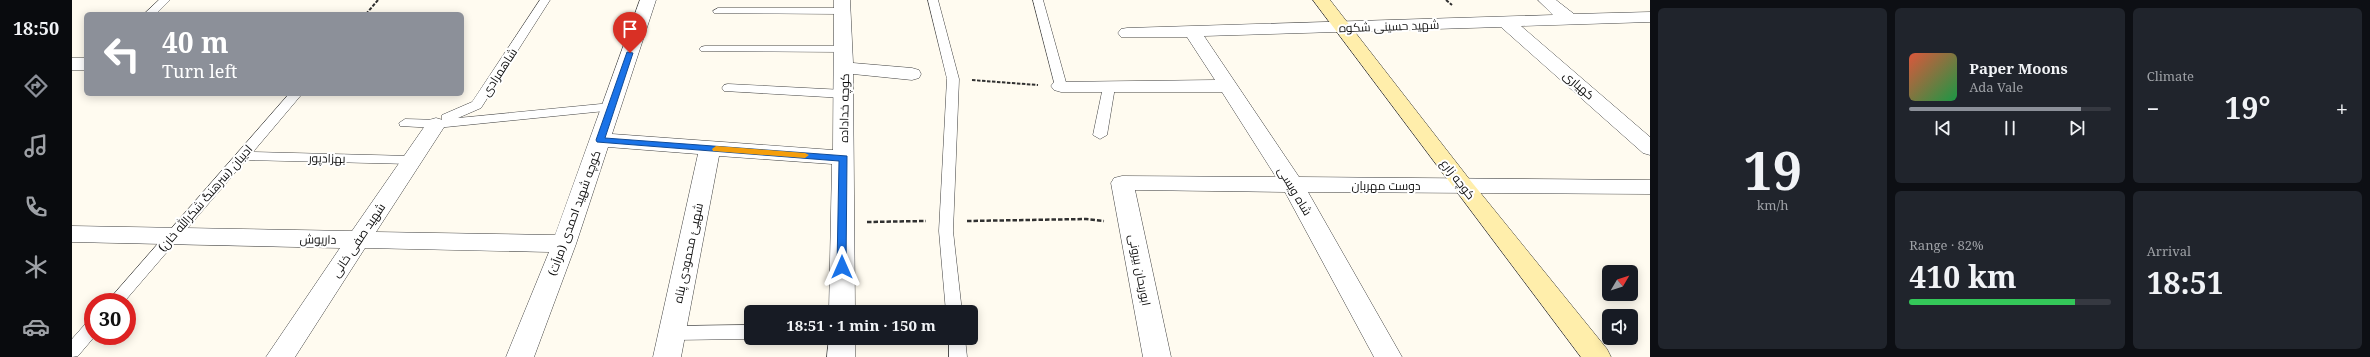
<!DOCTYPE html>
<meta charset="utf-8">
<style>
:root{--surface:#171b24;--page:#20242c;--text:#f1f3f6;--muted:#9ea1a6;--line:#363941;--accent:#8c9099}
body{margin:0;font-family:"Noto Serif",Cairo,serif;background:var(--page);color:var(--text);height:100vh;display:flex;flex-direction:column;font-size:15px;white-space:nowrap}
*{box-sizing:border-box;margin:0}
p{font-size:13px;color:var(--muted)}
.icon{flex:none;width:22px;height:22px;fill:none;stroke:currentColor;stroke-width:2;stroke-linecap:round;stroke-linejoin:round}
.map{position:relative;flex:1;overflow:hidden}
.panel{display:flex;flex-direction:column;gap:8px;padding:8px;background:#0d0f14;width:720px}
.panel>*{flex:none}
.banner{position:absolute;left:12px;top:12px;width:380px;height:84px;border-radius:6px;box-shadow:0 2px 10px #0003;background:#8c9099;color:#fff;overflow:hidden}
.needle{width:26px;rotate:51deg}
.tools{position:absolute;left:1530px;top:265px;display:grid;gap:8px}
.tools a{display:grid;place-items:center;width:36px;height:36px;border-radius:6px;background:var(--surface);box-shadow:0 2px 10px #0003;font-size:20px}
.speed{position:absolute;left:12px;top:293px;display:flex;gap:8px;font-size:20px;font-weight:700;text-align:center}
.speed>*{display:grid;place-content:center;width:52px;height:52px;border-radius:50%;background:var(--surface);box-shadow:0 2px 10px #0003;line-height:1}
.speed .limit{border:6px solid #d22;background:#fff;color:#111}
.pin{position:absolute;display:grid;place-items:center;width:34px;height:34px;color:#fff;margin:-41px -17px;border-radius:50% 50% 50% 0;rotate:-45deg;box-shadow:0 0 4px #0007}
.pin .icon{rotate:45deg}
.me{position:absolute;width:44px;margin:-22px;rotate:0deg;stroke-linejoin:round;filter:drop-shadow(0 0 3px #0008)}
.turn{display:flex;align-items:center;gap:14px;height:84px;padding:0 12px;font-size:18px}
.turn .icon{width:52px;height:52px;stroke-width:2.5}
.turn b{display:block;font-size:28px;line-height:34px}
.big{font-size:30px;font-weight:700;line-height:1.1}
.panel .widget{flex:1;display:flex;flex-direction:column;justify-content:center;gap:6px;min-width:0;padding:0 14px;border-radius:6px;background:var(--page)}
.panel .dial{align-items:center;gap:0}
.dial b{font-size:52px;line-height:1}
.song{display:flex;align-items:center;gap:12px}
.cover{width:48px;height:48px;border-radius:6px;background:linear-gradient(135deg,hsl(10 70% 55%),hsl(140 70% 35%))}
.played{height:4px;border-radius:2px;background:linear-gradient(90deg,var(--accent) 85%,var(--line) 85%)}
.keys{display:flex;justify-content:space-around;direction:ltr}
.heat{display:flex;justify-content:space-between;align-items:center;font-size:22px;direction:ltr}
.charge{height:6px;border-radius:3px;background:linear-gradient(90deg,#34c759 82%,var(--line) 0)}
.panel .tiles{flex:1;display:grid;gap:8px;grid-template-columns:repeat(3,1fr)}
.widget:first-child{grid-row:span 2}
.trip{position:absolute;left:672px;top:305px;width:234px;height:40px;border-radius:6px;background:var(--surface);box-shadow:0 2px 10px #0003;font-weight:700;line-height:40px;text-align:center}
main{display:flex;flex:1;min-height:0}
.dock{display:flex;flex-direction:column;width:72px;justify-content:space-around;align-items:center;background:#090b0e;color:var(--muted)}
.dock .icon{width:28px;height:28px}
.dock .selected{color:var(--accent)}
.dock b{font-size:18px;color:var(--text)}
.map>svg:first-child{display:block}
</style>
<main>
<nav class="dock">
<b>18:50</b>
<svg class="icon selected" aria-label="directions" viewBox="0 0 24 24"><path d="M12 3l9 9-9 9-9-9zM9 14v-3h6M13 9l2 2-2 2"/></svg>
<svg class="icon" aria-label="music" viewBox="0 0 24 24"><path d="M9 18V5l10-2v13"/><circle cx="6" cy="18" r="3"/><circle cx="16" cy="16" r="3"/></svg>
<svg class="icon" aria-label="phone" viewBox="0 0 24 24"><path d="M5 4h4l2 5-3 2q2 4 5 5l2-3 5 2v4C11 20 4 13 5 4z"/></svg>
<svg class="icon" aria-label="climate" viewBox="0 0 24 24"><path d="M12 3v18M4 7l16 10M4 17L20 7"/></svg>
<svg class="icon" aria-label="car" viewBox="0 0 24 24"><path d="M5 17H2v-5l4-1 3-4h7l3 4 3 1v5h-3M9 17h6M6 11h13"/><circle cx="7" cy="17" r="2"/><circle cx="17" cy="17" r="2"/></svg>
</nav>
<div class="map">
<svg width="1578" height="357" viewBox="0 0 1578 357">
<rect width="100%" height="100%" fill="#fffbf0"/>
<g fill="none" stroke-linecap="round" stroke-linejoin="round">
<g stroke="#414141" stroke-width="1">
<path id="lane" d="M 87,0 L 98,0 L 84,14 L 72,14 Z
M 468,0 L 478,0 L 409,108 L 386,118 L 539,103 L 543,104 L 545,107 L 543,110 L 364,128 L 328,126 L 327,123 L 333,119 L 370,120 L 370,115 L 400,102 Z
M 856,0 L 866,0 L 887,79 L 881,231 L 890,312 L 874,312 L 867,231 L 875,79 Z
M 961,0 L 971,0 L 995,86 L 993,89 L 985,89 L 983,86 Z
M 646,8 L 770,8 L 775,11 L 770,14 L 642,13 L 641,11 Z
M 633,46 L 772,46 L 778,49 L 772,52 L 629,51 L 627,49 L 629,47 Z
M 1037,83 L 1043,87 L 1035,135 L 1028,139 L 1021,135 L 1031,87 Z
M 656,84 L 772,90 L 778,94 L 772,98 L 652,91 L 650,88 L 652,85 Z
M 217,94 L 230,94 L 181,152 L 339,156 L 346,160 L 339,164 L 174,160 L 52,302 L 35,302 Z
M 21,320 L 21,336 L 23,336 L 6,356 L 0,357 L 0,339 L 15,322 Z
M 679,325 L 679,338 L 681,338 L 679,339 L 600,340 L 594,338 L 592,333 L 594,328 L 600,326 Z
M 877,338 L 893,338 L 895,357 L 877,357 Z"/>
</g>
<g stroke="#414141" stroke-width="1">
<path id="street" d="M 568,0 L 584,0 L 540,134 L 761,150 L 762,0 L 778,0 L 781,63 L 840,68 L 847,70 L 849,74 L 847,78 L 840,80 L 781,74 L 783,312 L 757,312 L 760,164 L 647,156 L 609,357 L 581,357 L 626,154 L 536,147 L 504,244 L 462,357 L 434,357 L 477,252 L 293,248 L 223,357 L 194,357 L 268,248 L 0,242 L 0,226 L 280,231 L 357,120 L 364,118 L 371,120 L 374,124 L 304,232 L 483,235 Z
M 1466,0 L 1484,0 L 1502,14 L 1578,12 L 1578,22 L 1449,26 L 1578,137 L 1578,155 L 1571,153 L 1429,27 L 1132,36 L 1227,177 L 1578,180 L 1578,194 L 1236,192 L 1330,357 L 1302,357 L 1213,192 L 1063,190 L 1099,357 L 1071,357 L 1039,183 L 1042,178 L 1050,176 L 1204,177 L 1150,92 L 989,92 L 982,90 L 979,86 L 982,82 L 1143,80 L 1115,37 L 1049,37 L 1046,33 L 1049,29 L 1055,28 L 1481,15 Z
M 0,58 L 14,58 L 14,70 L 0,70 Z
M 757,338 L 783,338 L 783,357 L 755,357 Z"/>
</g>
<g stroke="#303030" stroke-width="1">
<path id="secondary" d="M 1241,0 L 1258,0 L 1398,180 L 1535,349 L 1539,357 L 1509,357 Z"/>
</g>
<path stroke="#303030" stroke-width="2" stroke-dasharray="3.5 1.5" stroke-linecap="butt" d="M 1374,0 L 1380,5
M 294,14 L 306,0
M 900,80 L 966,85"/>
<path stroke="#303030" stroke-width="2.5" stroke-dasharray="4.5 2" stroke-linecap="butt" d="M 895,221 L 1014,219 L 1032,221
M 795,222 L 854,221"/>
<use href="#lane" fill="#fff" fill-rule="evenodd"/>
<use href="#street" fill="#fff" fill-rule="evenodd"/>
<use href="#secondary" fill="#ffeeab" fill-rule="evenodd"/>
</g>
<path fill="#1a73e8" stroke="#114b97" d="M 555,52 L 561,53 L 533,138 L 775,156 L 774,270 L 767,270 L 765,267 L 767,161 L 525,142 L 524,140 Z"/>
<path fill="#f59e0b" d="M 644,146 L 733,153 L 737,155 L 733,158 L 641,151 L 640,149 Z"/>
<g text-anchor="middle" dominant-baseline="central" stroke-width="4" stroke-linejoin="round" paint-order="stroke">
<g font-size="12" fill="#0e0e0e" stroke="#fff">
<text transform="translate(1317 26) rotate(-2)">شهید حسینی شکوه</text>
<text transform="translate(427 72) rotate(-57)">شاهمرادی</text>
<text transform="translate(1507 85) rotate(41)">کهیاری</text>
<text transform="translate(772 108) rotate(-89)">کوچه خداداده</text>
<text transform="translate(255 158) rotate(1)">بهزادپور</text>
<text transform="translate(1386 179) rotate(52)">کوچه زارع</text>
<text x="1314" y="185">دوست مهربان</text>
<text transform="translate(1223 191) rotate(59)">شاه ویسی</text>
<text transform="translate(133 198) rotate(-49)">ادیبان (سرهنگ شکرالله خان)</text>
<text transform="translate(502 213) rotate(-70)">کوچه شهید احمدی (مرآت)</text>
<text transform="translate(246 239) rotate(1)">داریوش</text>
<text transform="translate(286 240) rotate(-56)">شهید صفی خانی</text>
<text transform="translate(616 253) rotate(-78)">شهیئ محمودی پناه</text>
<text transform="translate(1068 270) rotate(79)">ابوریحان بیرونی</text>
</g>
</g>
</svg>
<div class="tools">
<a><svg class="needle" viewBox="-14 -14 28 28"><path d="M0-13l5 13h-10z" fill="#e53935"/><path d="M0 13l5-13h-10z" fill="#9ea1a6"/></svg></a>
<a><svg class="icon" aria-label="sound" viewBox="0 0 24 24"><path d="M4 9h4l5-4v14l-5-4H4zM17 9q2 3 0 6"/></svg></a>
</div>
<div class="speed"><div class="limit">30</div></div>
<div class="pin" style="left:558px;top:53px;background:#d93025"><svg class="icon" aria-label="arrive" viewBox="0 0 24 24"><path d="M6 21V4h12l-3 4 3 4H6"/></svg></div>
<svg class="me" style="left:770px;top:267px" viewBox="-20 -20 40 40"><path d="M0-17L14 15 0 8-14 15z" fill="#1a73e8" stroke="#fff" stroke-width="4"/></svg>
<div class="trip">18:51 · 1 min · 150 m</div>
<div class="banner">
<div class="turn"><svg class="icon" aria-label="left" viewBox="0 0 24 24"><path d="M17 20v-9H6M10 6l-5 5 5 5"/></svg><div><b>40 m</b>Turn left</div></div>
</div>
</div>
<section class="panel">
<div class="tiles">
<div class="widget dial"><b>19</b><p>km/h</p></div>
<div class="widget">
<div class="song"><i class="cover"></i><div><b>Paper Moons</b><p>Ada Vale</p></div></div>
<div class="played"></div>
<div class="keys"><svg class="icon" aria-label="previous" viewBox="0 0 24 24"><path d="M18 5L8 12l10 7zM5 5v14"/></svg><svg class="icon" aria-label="pause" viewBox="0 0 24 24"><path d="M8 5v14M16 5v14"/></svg><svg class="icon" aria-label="next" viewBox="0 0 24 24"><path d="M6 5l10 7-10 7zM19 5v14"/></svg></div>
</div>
<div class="widget"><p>Climate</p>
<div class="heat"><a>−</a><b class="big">19°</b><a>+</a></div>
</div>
<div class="widget"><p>Range · 82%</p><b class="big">410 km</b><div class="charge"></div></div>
<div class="widget"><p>Arrival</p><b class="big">18:51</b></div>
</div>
</section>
</main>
